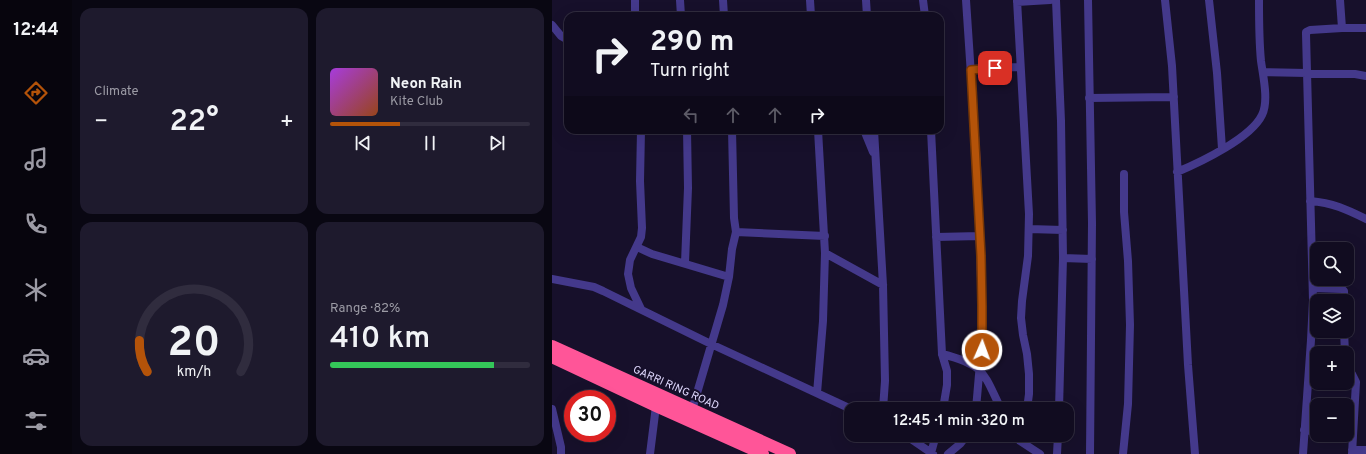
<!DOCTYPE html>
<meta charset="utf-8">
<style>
:root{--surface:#110c20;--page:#1e1a2d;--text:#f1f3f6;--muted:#9c9ba5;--line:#302c3e;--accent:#b45309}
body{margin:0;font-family:Overpass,sans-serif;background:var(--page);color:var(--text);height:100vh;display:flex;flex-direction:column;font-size:15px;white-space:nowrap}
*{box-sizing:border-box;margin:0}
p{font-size:13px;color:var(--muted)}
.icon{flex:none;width:22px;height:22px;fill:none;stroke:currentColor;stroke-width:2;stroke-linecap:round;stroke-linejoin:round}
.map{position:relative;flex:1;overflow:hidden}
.side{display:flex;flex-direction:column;gap:8px;padding:8px;background:#090712;width:480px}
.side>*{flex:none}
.banner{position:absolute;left:12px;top:12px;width:380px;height:122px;border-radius:12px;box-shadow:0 4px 16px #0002,0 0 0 1px var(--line);background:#110c20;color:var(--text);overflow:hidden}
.fabs{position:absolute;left:758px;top:242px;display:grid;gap:8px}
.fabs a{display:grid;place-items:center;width:44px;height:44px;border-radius:8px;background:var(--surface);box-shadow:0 4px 16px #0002,0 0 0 1px var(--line);font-size:20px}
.speed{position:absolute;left:12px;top:390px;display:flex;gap:8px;font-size:20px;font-weight:700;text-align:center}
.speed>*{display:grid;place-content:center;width:52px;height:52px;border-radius:50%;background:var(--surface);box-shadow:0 4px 16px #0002,0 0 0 1px var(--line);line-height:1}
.speed .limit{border:6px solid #d22;background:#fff;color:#111}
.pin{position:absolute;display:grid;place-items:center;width:34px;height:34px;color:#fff;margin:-17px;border-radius:8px;box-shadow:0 2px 6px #0006}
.me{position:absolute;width:44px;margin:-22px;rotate:2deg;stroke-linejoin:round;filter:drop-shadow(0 0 3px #0008)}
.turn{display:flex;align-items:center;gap:14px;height:84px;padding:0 20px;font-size:18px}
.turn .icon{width:52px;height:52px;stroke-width:2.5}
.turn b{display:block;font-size:28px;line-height:34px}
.lanes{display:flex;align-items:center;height:38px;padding:0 20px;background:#0003;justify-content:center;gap:20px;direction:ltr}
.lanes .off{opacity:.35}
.big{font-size:30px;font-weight:600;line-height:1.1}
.side .card{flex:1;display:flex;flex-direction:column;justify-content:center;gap:6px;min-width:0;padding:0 14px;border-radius:12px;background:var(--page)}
.side .dial{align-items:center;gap:0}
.dial svg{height:104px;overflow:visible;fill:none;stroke:var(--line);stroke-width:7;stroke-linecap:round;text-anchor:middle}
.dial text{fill:var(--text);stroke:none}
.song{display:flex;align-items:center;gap:12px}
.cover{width:48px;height:48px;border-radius:6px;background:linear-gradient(135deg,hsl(280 70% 55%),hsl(20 70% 35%))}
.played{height:4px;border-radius:2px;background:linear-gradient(90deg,var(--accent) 35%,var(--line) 35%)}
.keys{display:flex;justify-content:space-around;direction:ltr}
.heat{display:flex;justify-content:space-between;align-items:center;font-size:22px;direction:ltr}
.charge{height:6px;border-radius:3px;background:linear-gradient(90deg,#34c759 82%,var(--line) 0)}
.side .tiles{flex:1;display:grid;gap:8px;grid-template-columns:repeat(2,1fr)}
.trip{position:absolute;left:292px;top:402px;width:230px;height:40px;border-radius:12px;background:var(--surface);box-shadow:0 4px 16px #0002,0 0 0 1px var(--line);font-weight:600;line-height:40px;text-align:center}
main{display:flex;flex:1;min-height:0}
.menu{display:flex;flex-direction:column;width:72px;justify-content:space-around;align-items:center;background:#07050d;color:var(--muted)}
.menu .icon{width:28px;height:28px}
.menu .selected{color:var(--accent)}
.menu b{font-size:18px;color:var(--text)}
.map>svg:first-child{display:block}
</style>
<main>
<nav class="menu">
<b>12:44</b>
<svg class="icon selected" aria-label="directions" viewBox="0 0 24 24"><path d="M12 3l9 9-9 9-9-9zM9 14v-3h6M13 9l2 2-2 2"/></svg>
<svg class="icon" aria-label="music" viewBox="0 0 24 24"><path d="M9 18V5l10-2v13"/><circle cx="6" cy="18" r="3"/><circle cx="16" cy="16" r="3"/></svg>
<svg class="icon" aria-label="phone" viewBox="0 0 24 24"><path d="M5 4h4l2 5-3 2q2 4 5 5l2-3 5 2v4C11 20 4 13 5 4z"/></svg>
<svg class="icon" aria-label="climate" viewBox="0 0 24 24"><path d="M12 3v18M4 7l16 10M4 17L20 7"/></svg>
<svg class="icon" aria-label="car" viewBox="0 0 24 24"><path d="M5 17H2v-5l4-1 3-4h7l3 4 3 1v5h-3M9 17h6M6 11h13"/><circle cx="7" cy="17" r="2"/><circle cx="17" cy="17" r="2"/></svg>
<svg class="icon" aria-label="filters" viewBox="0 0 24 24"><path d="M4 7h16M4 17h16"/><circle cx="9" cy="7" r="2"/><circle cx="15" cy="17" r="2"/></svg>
</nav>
<section class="side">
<div class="tiles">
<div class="card"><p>Climate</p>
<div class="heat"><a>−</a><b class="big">22°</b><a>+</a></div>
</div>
<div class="card">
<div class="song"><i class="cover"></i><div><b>Neon Rain</b><p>Kite Club</p></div></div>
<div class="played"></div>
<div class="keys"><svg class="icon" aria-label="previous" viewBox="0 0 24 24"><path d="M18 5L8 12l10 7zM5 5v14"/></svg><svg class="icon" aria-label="pause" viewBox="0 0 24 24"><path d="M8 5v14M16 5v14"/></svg><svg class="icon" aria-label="next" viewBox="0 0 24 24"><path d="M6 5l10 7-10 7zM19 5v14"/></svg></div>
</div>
<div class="card dial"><svg viewBox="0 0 100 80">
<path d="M14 69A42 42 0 1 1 86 69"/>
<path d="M14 69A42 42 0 0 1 8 45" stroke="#b45309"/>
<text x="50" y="56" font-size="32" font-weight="700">20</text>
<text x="50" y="72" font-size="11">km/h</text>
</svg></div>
<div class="card"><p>Range · 82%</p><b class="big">410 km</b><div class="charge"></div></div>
</div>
</section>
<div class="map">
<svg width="814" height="454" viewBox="0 0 814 454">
<rect width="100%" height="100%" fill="#17102b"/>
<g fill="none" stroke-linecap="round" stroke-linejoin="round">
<path stroke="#44398b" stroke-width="8" d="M 83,0 L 83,16
M 128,0 L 129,16
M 171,0 L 172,16
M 258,0 L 259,16
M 314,0 L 315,16
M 371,0 L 373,16
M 414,0 L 425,165 L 430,307 L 430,340 L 424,409
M 465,0 L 477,214 L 476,256 L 470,301 L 469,318 L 471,335 L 475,354 L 477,374 L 477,394 L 475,409
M 504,0 L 509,121 L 511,258 L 507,409
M 536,0 L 540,223 L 538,454
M 613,0 L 620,66 L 636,365 L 643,454
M 657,0 L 665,73 L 670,149
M 788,0 L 790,28
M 465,2 L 498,0
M 0,25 L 9,36 L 16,40
M 419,69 L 468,67
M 711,72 L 803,74 L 814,76
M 537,98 L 622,97
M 266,130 L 273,253 L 331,285
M 312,130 L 321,152
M 322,130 L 331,285 L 333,381 L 331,409
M 379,130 L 390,354 L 395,371 L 395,385 L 391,409
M 625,172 C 649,162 699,138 710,115 C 717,101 711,76 709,61 C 707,41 707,20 707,0
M 758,201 C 781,203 794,209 814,219
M 477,229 L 511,230
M 184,232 L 273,236
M 384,237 L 428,236
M 85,247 L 100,254 L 177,277
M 511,258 L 540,259
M 133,263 L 136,188 L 135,130
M 0,279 L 42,287 L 51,291 L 159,344 L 299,409
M 761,288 L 790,289 L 792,291 L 792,301
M 89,309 L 79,288 L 76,274 L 78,260 L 89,237 L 90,228 L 88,181 L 89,130
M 792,331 L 793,353
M 390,354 C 433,365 431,372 449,409
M 795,370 L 800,374 L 804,382 L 800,454
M 265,393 L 271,321 L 273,253
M 0,409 L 9,447 L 9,454
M 140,410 L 171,305 L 177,277 L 180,249 L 184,232 L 182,218 L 180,130
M 752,430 L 765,431
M 351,435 L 359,439 L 381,454
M 464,435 L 468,441 L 488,454
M 800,450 L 814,450
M 379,453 L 384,435
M 98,454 L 104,406
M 396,454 L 408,444 L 415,435
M 505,454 L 506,435
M 571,454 L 576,404 L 578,325 L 576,261 L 572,212 L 572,174
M 751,454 L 759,340 L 761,300 L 754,34 L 754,32 L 758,30 L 790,28 L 814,28"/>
<path stroke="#ff5598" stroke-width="12" d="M 0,346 L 238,454
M 0,357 L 104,406 L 211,454"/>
</g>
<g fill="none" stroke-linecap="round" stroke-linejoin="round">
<g stroke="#753606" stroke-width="10">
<path id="route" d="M 430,350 L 430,306 L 429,256 L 419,70 L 443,68"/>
</g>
<use href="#route" stroke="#b45309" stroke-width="7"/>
</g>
<g text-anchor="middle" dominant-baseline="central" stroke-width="4" stroke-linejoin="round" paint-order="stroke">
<g font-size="11" fill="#e1daff" stroke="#17102b">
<text transform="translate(124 388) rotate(24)">GARRI RING ROAD</text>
</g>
</g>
</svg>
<div class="fabs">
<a><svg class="icon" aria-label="search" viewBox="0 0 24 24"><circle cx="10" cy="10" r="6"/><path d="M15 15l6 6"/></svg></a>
<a><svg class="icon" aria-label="layers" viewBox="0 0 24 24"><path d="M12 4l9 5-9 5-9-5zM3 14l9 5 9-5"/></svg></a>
<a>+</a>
<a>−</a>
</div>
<div class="speed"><div class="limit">30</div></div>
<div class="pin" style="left:443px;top:68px;background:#d93025"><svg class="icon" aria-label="arrive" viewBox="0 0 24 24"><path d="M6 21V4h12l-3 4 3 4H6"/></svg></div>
<svg class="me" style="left:430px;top:350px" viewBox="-20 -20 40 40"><circle r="17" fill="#b45309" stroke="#fff" stroke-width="3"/><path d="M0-11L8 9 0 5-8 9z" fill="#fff"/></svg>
<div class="trip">12:45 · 1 min · 320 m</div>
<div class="banner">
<div class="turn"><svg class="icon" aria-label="right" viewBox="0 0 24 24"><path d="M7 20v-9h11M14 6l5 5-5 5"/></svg><div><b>290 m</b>Turn right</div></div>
<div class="lanes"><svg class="icon off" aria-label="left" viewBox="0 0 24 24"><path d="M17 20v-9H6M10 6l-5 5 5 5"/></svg><svg class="icon off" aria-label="ahead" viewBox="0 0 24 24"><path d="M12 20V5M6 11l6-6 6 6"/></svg><svg class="icon off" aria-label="ahead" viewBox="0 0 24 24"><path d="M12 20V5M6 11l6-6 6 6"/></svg><svg class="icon" aria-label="right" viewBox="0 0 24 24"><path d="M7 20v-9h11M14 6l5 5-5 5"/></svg></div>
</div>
</div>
</main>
